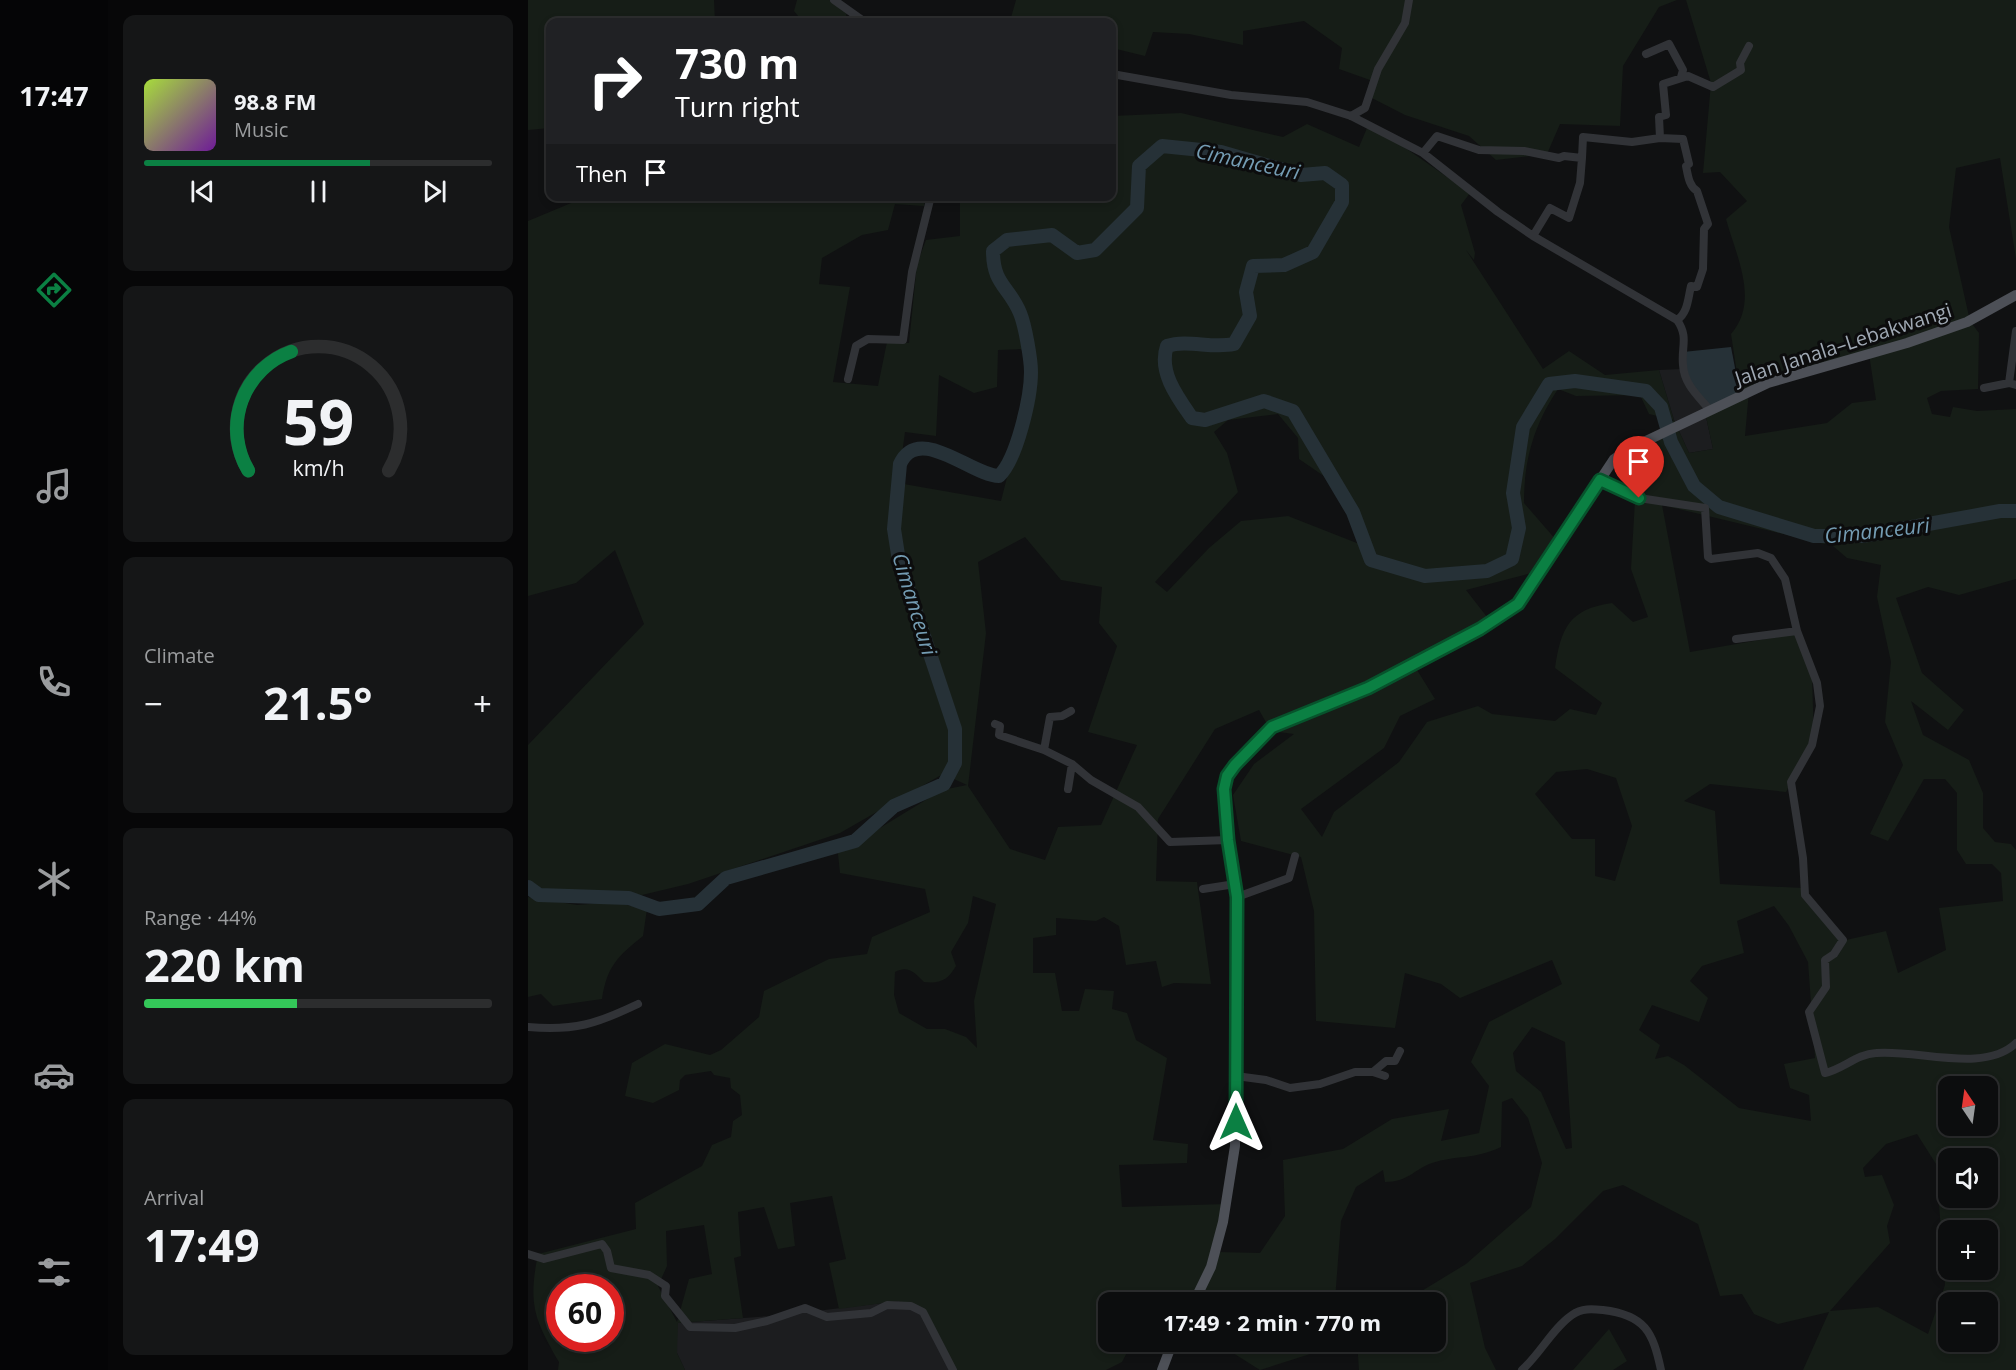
<!DOCTYPE html>
<meta charset="utf-8">
<style>
:root{--surface:#0c0d0e;--page:#151617;--text:#f1f3f6;--muted:#9a9c9e;--line:#2c2d2e;--accent:#0b8043}
body{margin:0;font-family:"Open Sans",sans-serif;background:var(--page);color:var(--text);height:100vh;display:flex;flex-direction:column;font-size:22px;white-space:nowrap}
*{box-sizing:border-box;margin:0}
p{font-size:20px;color:var(--muted)}
.icon{flex:none;width:33px;height:33px;fill:none;stroke:currentColor;stroke-width:2;stroke-linecap:round;stroke-linejoin:round}
.map{position:relative;flex:1;overflow:hidden}
.side{display:flex;flex-direction:column;gap:15px;padding:15px;background:#070708;width:420px}
.side>*{flex:none}
.banner{position:absolute;left:18px;top:18px;width:570px;height:183px;border-radius:12px;box-shadow:0 3px 9px #0003,0 0 0 2px var(--line);background:#202124;color:#fff;overflow:hidden}
.needle{width:39px;rotate:347deg}
.buttons{position:absolute;left:1410px;top:1076px;display:grid;gap:12px}
.buttons a{display:grid;place-items:center;width:60px;height:60px;border-radius:12px;background:var(--surface);box-shadow:0 3px 9px #0003,0 0 0 2px var(--line);font-size:30px}
.speed{position:absolute;left:18px;top:1274px;display:flex;gap:12px;font-size:30px;font-weight:700;text-align:center}
.speed>*{display:grid;place-content:center;width:78px;height:78px;border-radius:50%;background:var(--surface);box-shadow:0 3px 9px #0003,0 0 0 2px var(--line);line-height:1}
.speed .limit{border:9px solid #d22;background:#fff;color:#111}
.pin{position:absolute;display:grid;place-items:center;width:51px;height:51px;color:#fff;margin:-62px -26px;border-radius:50% 50% 50% 0;rotate:-45deg;box-shadow:0 0 6px #0007}
.pin .icon{rotate:45deg}
.me{position:absolute;width:66px;margin:-33px;rotate:0deg;stroke-linejoin:round;filter:drop-shadow(0 0 4px #0008)}
.turn{display:flex;align-items:center;gap:21px;height:126px;padding:0 30px;font-size:27px}
.turn .icon{width:78px;height:78px;stroke-width:2.5}
.turn b{display:block;font-size:42px;line-height:51px}
.then{display:flex;align-items:center;height:57px;padding:0 30px;background:#0003;gap:12px;font-size:22px}
.big{font-size:45px;font-weight:700;line-height:1.1}
.side .tile{flex:1;display:flex;flex-direction:column;justify-content:center;gap:9px;min-width:0;padding:0 21px;border-radius:12px;background:var(--page)}
.side .dial{align-items:center;gap:0}
.dial svg{height:156px;overflow:visible;fill:none;stroke:var(--line);stroke-width:7;stroke-linecap:round;text-anchor:middle}
.dial text{fill:var(--text);stroke:none}
.song{display:flex;align-items:center;gap:18px}
.cover{width:72px;height:72px;border-radius:9px;background:linear-gradient(135deg,hsl(80 70% 55%),hsl(280 70% 35%))}
.played{height:6px;border-radius:3px;background:linear-gradient(90deg,var(--accent) 65%,var(--line) 65%)}
.keys{display:flex;justify-content:space-around;direction:ltr}
.heat{display:flex;justify-content:space-between;align-items:center;font-size:33px;direction:ltr}
.charge{height:9px;border-radius:4px;background:linear-gradient(90deg,#34c759 44%,var(--line) 0)}
.trip{position:absolute;left:570px;top:1292px;width:348px;height:60px;border-radius:12px;background:var(--surface);box-shadow:0 3px 9px #0003,0 0 0 2px var(--line);font-weight:700;line-height:60px;text-align:center}
main{display:flex;flex:1;min-height:0}
.tabs{display:flex;flex-direction:column;width:108px;justify-content:space-around;align-items:center;background:#050506;color:var(--muted)}
.tabs .icon{width:42px;height:42px}
.tabs .selected{color:var(--accent)}
.tabs b{font-size:27px;color:var(--text)}
.map>svg:first-child{display:block}
</style>
<main>
<nav class="tabs">
<b>17:47</b>
<svg class="icon selected" aria-label="directions" viewBox="0 0 24 24"><path d="M12 3l9 9-9 9-9-9zM9 14v-3h6M13 9l2 2-2 2"/></svg>
<svg class="icon" aria-label="music" viewBox="0 0 24 24"><path d="M9 18V5l10-2v13"/><circle cx="6" cy="18" r="3"/><circle cx="16" cy="16" r="3"/></svg>
<svg class="icon" aria-label="phone" viewBox="0 0 24 24"><path d="M5 4h4l2 5-3 2q2 4 5 5l2-3 5 2v4C11 20 4 13 5 4z"/></svg>
<svg class="icon" aria-label="climate" viewBox="0 0 24 24"><path d="M12 3v18M4 7l16 10M4 17L20 7"/></svg>
<svg class="icon" aria-label="car" viewBox="0 0 24 24"><path d="M5 17H2v-5l4-1 3-4h7l3 4 3 1v5h-3M9 17h6M6 11h13"/><circle cx="7" cy="17" r="2"/><circle cx="17" cy="17" r="2"/></svg>
<svg class="icon" aria-label="filters" viewBox="0 0 24 24"><path d="M4 7h16M4 17h16"/><circle cx="9" cy="7" r="2"/><circle cx="15" cy="17" r="2"/></svg>
</nav>
<section class="side">
<div class="tile">
<div class="song"><i class="cover"></i><div><b>98.8 FM</b><p>Music</p></div></div>
<div class="played"></div>
<div class="keys"><svg class="icon" aria-label="previous" viewBox="0 0 24 24"><path d="M18 5L8 12l10 7zM5 5v14"/></svg><svg class="icon" aria-label="pause" viewBox="0 0 24 24"><path d="M8 5v14M16 5v14"/></svg><svg class="icon" aria-label="next" viewBox="0 0 24 24"><path d="M6 5l10 7-10 7zM19 5v14"/></svg></div>
</div>
<div class="tile dial"><svg viewBox="0 0 100 80">
<path d="M14 69A42 42 0 1 1 86 69"/>
<path d="M14 69A42 42 0 0 1 36 8" stroke="#0b8043"/>
<text x="50" y="56" font-size="32" font-weight="700">59</text>
<text x="50" y="72" font-size="11">km/h</text>
</svg></div>
<div class="tile"><p>Climate</p>
<div class="heat"><a>−</a><b class="big">21.5°</b><a>+</a></div>
</div>
<div class="tile"><p>Range · 44%</p><b class="big">220 km</b><div class="charge"></div></div>
<div class="tile"><p>Arrival</p><b class="big">17:49</b></div>
</section>
<div class="map">
<svg width="1488" height="1370" viewBox="0 0 1488 1370">
<rect width="100%" height="100%" fill="#101112"/>
<path fill="#1c1d1f" d="M 1155,369 L 1184,406 L 1177,412 L 1185,449 L 1161,453 L 1146,420 L 1131,370 Z
M 371,1301 L 389,1308 L 423,1370 L 157,1370 L 149,1353 L 149,1323 L 255,1315 Z"/>
<path fill="#161d17" fill-rule="evenodd" d="M 0,0 L 186,0 L 187,22 L 22,22 L 22,128 L 0,130 Z
M 269,0 L 301,0 L 319,12 L 317,22 L 275,22 L 266,11 Z
M 488,0 L 1149,0 L 1131,7 L 1095,66 L 1092,126 L 1032,124 L 1019,154 L 968,160 L 941,136 L 877,115 L 838,95 L 842,80 L 811,69 L 814,48 L 776,21 L 715,31 L 715,45 L 661,34 L 625,32 L 617,56 L 584,48 L 584,22 L 482,21 Z
M 1158,0 L 1488,0 L 1488,259 L 1472,158 L 1428,168 L 1421,227 L 1442,321 L 1451,333 L 1450,389 L 1413,391 L 1399,398 L 1404,414 L 1422,417 L 1425,407 L 1449,411 L 1488,409 L 1488,579 L 1431,595 L 1400,587 L 1368,598 L 1394,673 L 1436,710 L 1420,730 L 1383,701 L 1395,735 L 1441,760 L 1455,793 L 1455,828 L 1467,842 L 1483,844 L 1488,850 L 1488,1370 L 1275,1370 L 1301,1312 L 1250,1324 L 1226,1314 L 1214,1294 L 1192,1296 L 1170,1224 L 1095,1185 L 1075,1191 L 1027,1239 L 994,1266 L 942,1283 L 957,1348 L 968,1370 L 831,1370 L 829,1341 L 908,1341 L 908,1302 L 580,1302 L 580,1341 L 605,1341 L 594,1362 L 578,1370 L 423,1370 L 389,1308 L 370,1301 L 311,1309 L 301,1263 L 318,1259 L 304,1196 L 262,1203 L 267,1246 L 250,1249 L 236,1207 L 210,1212 L 213,1256 L 206,1258 L 215,1318 L 150,1323 L 149,1353 L 157,1370 L 30,1370 L 31,1362 C 6,1319 0,1304 10,1254 L 108,1229 L 107,1203 L 174,1166 L 184,1145 L 203,1137 L 205,1121 L 214,1115 L 212,1095 L 203,1088 L 202,1078 L 186,1075 L 183,1071 L 157,1075 L 152,1080 L 151,1090 L 125,1103 L 97,1096 L 104,1063 L 137,1044 L 182,1055 L 193,1050 L 231,1017 L 236,991 L 301,959 L 339,954 L 344,937 L 402,912 L 397,889 L 312,873 L 309,845 L 334,839 L 414,790 L 439,785 L 415,774 L 312,833 L 160,884 L 114,895 L 11,889 L 0,880 L 0,745 L 116,624 L 87,550 L 48,583 L 0,596 L 0,221 L 48,201 L 47,197 L 398,197 L 396,206 L 367,204 L 360,230 L 334,235 L 294,258 L 291,284 L 322,287 L 305,382 L 350,386 L 359,342 L 381,343 L 389,264 L 398,240 L 432,236 L 432,197 L 584,196 L 584,116 L 653,113 L 755,137 L 779,124 L 831,147 L 839,128 L 866,140 L 942,193 L 933,205 L 947,253 L 946,260 L 938,250 L 1015,369 L 1041,351 L 1077,375 L 1131,370 L 1146,420 L 1161,453 L 1185,449 L 1177,412 L 1212,393 L 1203,334 C 1232,301 1208,256 1198,219 L 1219,201 L 1192,172 L 1175,173 L 1183,83 ZM 493,349 L 506,371 L 473,501 L 370,483 L 377,432 L 408,436 L 411,375 L 446,393 L 469,387 L 470,350 ZM 1341,354 L 1348,400 L 1324,403 L 1299,423 L 1217,436 L 1221,391 ZM 1030,389 L 1048,396 L 1112,395 L 1121,414 L 1146,420 L 1081,464 L 1112,472 L 1107,500 L 1103,569 L 1120,617 L 1105,622 L 1084,603 C 1041,609 1033,628 1027,668 L 1074,703 L 1068,715 L 1042,709 L 1027,721 L 964,714 L 950,706 L 899,722 L 871,762 L 806,812 L 794,837 L 773,809 L 856,748 L 872,716 L 907,699 L 889,670 L 966,626 L 938,590 L 1015,570 L 1029,541 L 996,503 C 996,459 1006,425 1030,389 ZM 750,414 L 770,438 L 771,459 L 822,494 L 844,549 L 760,516 L 713,521 L 681,548 L 639,592 L 627,582 L 710,492 L 699,453 L 686,432 L 700,420 ZM 1134,505 L 1305,546 L 1319,558 L 1353,565 L 1349,597 L 1363,662 L 1357,722 L 1375,765 L 1342,834 L 1360,841 L 1396,779 L 1417,779 L 1429,793 L 1429,850 L 1438,864 L 1464,864 L 1473,873 L 1475,901 L 1411,908 L 1418,950 L 1370,973 L 1358,931 L 1318,940 L 1275,888 L 1192,884 L 1187,811 L 1156,801 L 1182,784 L 1258,792 L 1286,742 L 1284,675 L 1272,633 L 1162,652 ZM 497,537 L 533,580 L 574,587 L 571,623 L 589,646 L 560,732 L 609,745 L 573,825 L 530,827 L 517,860 L 482,849 L 440,786 L 458,633 L 450,562 ZM 731,710 L 743,731 L 766,734 L 726,764 L 705,795 L 713,841 L 773,857 L 786,911 L 788,1021 L 867,1028 L 877,973 L 913,984 L 932,998 L 1024,960 L 1034,984 L 961,1022 L 943,1062 L 961,1086 L 951,1133 L 913,1141 L 921,1109 L 864,1119 L 815,1149 L 755,1160 L 757,1216 L 732,1253 L 691,1252 L 699,1204 L 594,1207 L 591,1165 L 659,1163 L 660,1144 L 625,1140 L 639,1058 L 608,1040 L 599,1013 L 584,1009 L 586,991 L 557,989 L 551,1011 L 534,1011 L 527,973 L 505,973 L 505,938 L 528,935 L 528,918 L 568,921 L 576,917 L 591,926 L 598,965 L 628,961 L 634,987 L 646,983 L 683,984 L 669,882 L 628,881 L 630,819 L 687,729 ZM 1059,769 L 1088,778 L 1104,826 L 1087,881 L 1067,876 L 1067,839 L 1044,839 L 1007,794 L 1028,772 ZM 445,896 L 468,904 L 446,1001 L 449,1048 L 438,1037 L 417,1029 L 399,1029 L 371,1013 L 366,995 L 367,972 C 380,965 387,973 396,982 C 412,984 420,980 428,966 L 423,952 L 440,923 ZM 1246,906 L 1261,926 L 1280,962 L 1287,1058 L 1256,1064 L 1262,1088 L 1281,1095 L 1283,1121 L 1211,1108 L 1156,1065 L 1140,1056 L 1127,1059 L 1132,1045 L 1111,1030 L 1124,1005 L 1171,1022 L 1180,998 L 1162,981 L 1174,966 L 1216,953 L 1209,921 ZM 1004,1027 L 1037,1042 L 1044,1148 L 1038,1149 L 1013,1092 L 988,1071 L 985,1053 ZM 1420,1086 L 1460,1086 L 1460,1125 L 1420,1125 ZM 984,1098 L 1000,1118 L 1014,1163 L 1003,1207 L 938,1264 L 892,1292 L 807,1300 L 813,1221 L 828,1187 L 855,1170 L 857,1182 C 880,1182 885,1170 904,1163 C 928,1155 946,1160 973,1147 L 974,1102 ZM 1389,1134 L 1408,1164 L 1417,1285 L 1400,1334 L 1350,1307 L 1302,1311 L 1362,1243 L 1359,1226 L 1366,1205 L 1354,1175 L 1337,1177 L 1335,1168 L 1358,1144 ZM 1420,1158 L 1460,1158 L 1460,1197 L 1420,1197 ZM 176,1225 L 184,1274 L 161,1279 L 149,1322 L 130,1286 L 139,1266 L 138,1231 ZM 1420,1230 L 1460,1230 L 1460,1269 L 1420,1269 ZM 32,1287 L 82,1287 L 82,1338 L 32,1338 ZM 1420,1302 L 1460,1302 L 1460,1341 L 1420,1341 Z
M 0,897 L 49,905 L 85,902 L 119,909 L 115,936 C 90,956 79,966 74,999 L 25,1006 L 13,994 L 0,997 Z
M 1081,1329 L 1099,1361 L 1085,1370 L 1045,1370 Z
M 686,1341 L 823,1341 L 732,1370 Z"/>
<path fill="#263137" d="M 1203,347 L 1212,394 L 1184,406 L 1164,392 L 1155,352 Z"/>
<g fill="none" stroke-linecap="round" stroke-linejoin="round">
<path stroke="#263137" stroke-width="14" d="M 0,887 L 11,895 L 101,898 L 131,909 L 170,904 L 198,878 L 327,841 L 366,806 L 416,784 L 427,763 L 427,729 L 371,561 L 366,529 L 372,464 C 391,423 444,476 471,476 C 489,459 503,397 503,372 C 503,359 497,325 492,313 C 481,286 465,285 465,251 L 479,240 L 524,235 L 549,253 L 567,250 L 609,208 L 611,166 L 634,146 L 693,152 L 773,175 L 797,173 L 814,185 L 814,202 L 785,252 L 756,265 L 725,266 L 718,292 L 722,316 L 706,344 C 683,349 660,339 639,346 C 630,372 650,398 664,418 L 677,420 L 736,401 L 765,411 L 825,512 L 843,560 L 897,576 L 959,571 L 984,559 L 991,528 L 985,493 L 995,427 L 1021,384 L 1047,381 L 1118,391 L 1133,407 L 1143,442 L 1166,486 L 1191,507 L 1286,536 L 1334,536 L 1472,511 L 1488,511"/>
<path stroke="#313337" stroke-width="8" d="M 306,0 L 337,22
M 1118,54 L 1141,44 L 1155,70 L 1153,77
M 584,74 L 703,95 L 779,102 L 823,116 L 895,153 L 970,212 L 1005,236 L 1149,320 C 1161,337 1153,347 1155,365 C 1156,384 1170,396 1181,409
M 823,116 L 837,108 L 850,69 L 877,23 L 881,0
M 895,153 L 909,136 L 951,150 L 996,151 L 1031,158 L 1036,156 L 1054,158 L 1052,183 L 1041,218 L 1022,208 L 1005,236
M 1054,158 L 1055,137 L 1104,142 L 1132,138
M 1149,320 C 1160,313 1160,298 1163,286 L 1169,287 L 1175,269 L 1176,229 L 1180,224 L 1169,191 C 1161,186 1160,176 1158,166 L 1161,164 L 1155,139 L 1132,138 L 1131,117 L 1138,115 L 1135,84 L 1160,76 L 1185,87 L 1213,70 L 1212,63 L 1221,46
M 320,379 L 328,346 L 340,339 L 375,340 L 384,272 L 403,196
M 1481,383 L 1488,331
M 1456,388 L 1481,383 L 1488,385
M 1072,480 L 1111,498 L 1177,508 L 1180,557 L 1183,559 L 1230,553 L 1243,558 L 1257,579 L 1269,631 L 1289,683 L 1292,706 L 1284,745 L 1263,782 L 1275,858 L 1277,895 L 1315,940 L 1306,954 L 1297,960 L 1298,987 L 1281,1012 L 1297,1073 C 1315,1069 1329,1054 1348,1053 C 1389,1049 1456,1074 1488,1043
M 1208,639 L 1269,631
M 467,724 L 472,726 L 471,735 L 516,750 L 544,764 L 563,780 L 610,807 L 642,842 L 700,840
M 516,750 L 522,717 L 534,716 L 543,711
M 540,789 L 544,764
M 675,889 L 707,884
M 709,897 L 761,878 L 767,856
M 0,1027 C 47,1031 68,1024 110,1004
M 845,1072 L 857,1076
M 708,1076 L 738,1080 L 762,1088 L 792,1084 L 827,1072 L 845,1072 L 858,1061 L 867,1061 L 872,1051
M 0,1254 L 16,1259 L 74,1244 L 79,1251 L 83,1268 L 121,1275 L 138,1286 L 137,1296 L 162,1327 L 207,1328 L 239,1321 L 277,1308 L 299,1317 L 343,1313 L 359,1305 L 383,1306 L 395,1312 L 425,1370
M 994,1370 C 1012,1354 1025,1328 1044,1315 C 1054,1308 1064,1309 1075,1310 C 1117,1315 1125,1332 1133,1370"/>
<path stroke="#4d5057" stroke-width="10" d="M 666,1302 L 683,1267 L 695,1222 L 707,1146 L 709,897 L 700,840 L 696,789 L 699,776 L 707,765 L 744,727 L 840,688 L 953,629 L 990,604 L 1086,459 L 1099,450 L 1240,383 L 1379,343 L 1439,322 L 1488,295
M 634,1370 L 645,1341"/>
</g>
<g fill="none" stroke-linecap="round" stroke-linejoin="round">
<g stroke="#07532c" stroke-width="15">
<path id="route" d="M 708,1122 L 709,897 L 700,840 L 696,789 L 699,776 L 707,765 L 744,727 L 840,688 L 952,629 L 990,604 L 1072,480 L 1111,498"/>
</g>
<use href="#route" stroke="#0b8043" stroke-width="10"/>
</g>
<g text-anchor="middle" dominant-baseline="central" stroke-width="6" stroke-linejoin="round" paint-order="stroke">
<g font-size="20" fill="#a0a9b4" stroke="#0c0c0d">
<text transform="translate(1315 344) rotate(-18)">Jalan Janala–Lebakwangi</text>
</g>
<g font-size="21" font-style="italic" fill="#749cb3" stroke="#0c0c0d">
<text transform="translate(720 161) rotate(12)">Cimanceuri</text>
<text transform="translate(1349 530) rotate(-6)">Cimanceuri</text>
<text transform="translate(387 604) rotate(73)">Cimanceuri</text>
</g>
</g>
</svg>
<div class="buttons">
<a><svg class="needle" viewBox="-14 -14 28 28"><path d="M0-13l5 13h-10z" fill="#e53935"/><path d="M0 13l5-13h-10z" fill="#9a9c9e"/></svg></a>
<a><svg class="icon" aria-label="sound" viewBox="0 0 24 24"><path d="M4 9h4l5-4v14l-5-4H4zM17 9q2 3 0 6"/></svg></a>
<a>+</a>
<a>−</a>
</div>
<div class="speed"><div class="limit">60</div></div>
<div class="pin" style="left:1111px;top:498px;background:#d93025"><svg class="icon" aria-label="arrive" viewBox="0 0 24 24"><path d="M6 21V4h12l-3 4 3 4H6"/></svg></div>
<svg class="me" style="left:708px;top:1122px" viewBox="-20 -20 40 40"><path d="M0-17L14 15 0 8-14 15z" fill="#0b8043" stroke="#fff" stroke-width="4"/></svg>
<div class="trip">17:49 · 2 min · 770 m</div>
<div class="banner">
<div class="turn"><svg class="icon" aria-label="right" viewBox="0 0 24 24"><path d="M7 20v-9h11M14 6l5 5-5 5"/></svg><div><b>730 m</b>Turn right</div></div>
<div class="then">Then<svg class="icon" aria-label="arrive" viewBox="0 0 24 24"><path d="M6 21V4h12l-3 4 3 4H6"/></svg></div>
</div>
</div>
</main>
